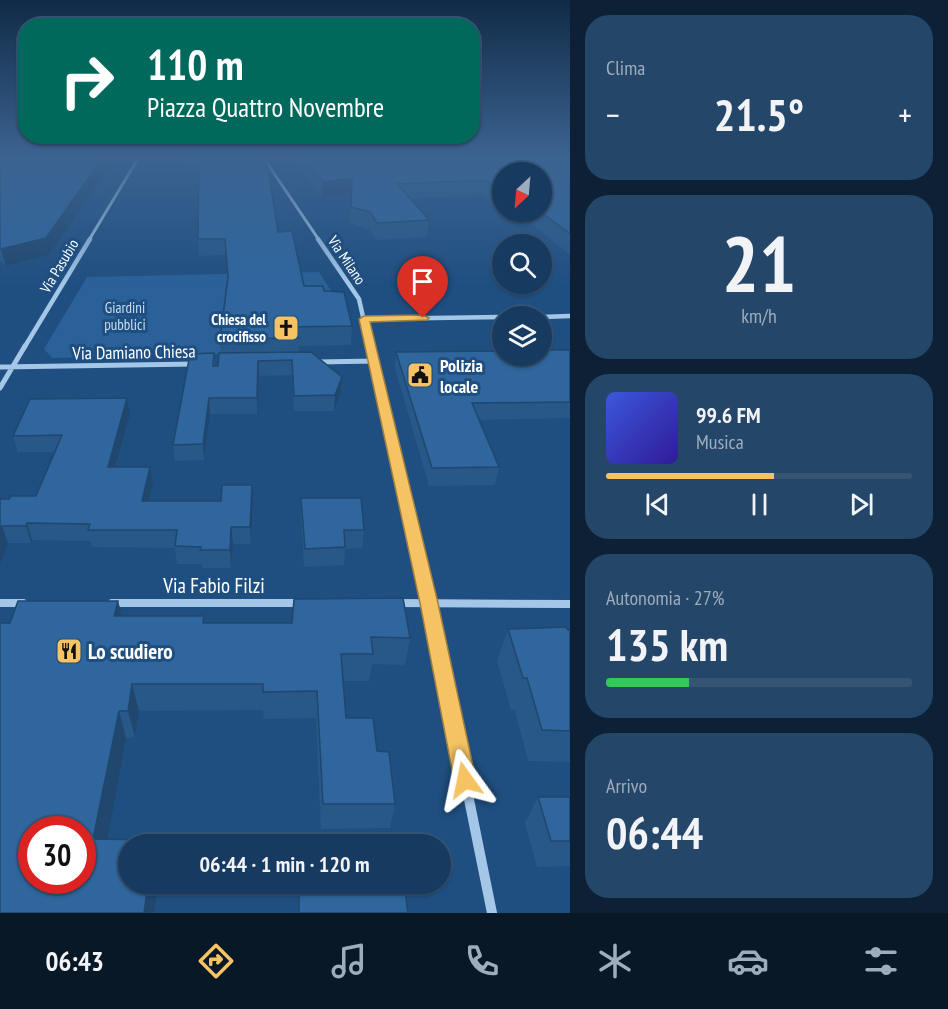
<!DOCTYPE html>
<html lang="it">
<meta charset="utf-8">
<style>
:root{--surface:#173b60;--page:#244669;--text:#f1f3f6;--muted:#9eadbd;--line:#365575;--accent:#f6c364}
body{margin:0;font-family:"PT Sans Narrow",sans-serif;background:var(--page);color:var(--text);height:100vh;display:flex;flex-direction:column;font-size:22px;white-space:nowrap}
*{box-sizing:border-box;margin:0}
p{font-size:20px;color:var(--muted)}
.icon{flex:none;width:33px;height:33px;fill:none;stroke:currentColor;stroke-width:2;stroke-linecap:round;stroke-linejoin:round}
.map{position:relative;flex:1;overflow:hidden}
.details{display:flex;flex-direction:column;gap:15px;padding:15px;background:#0d2035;width:378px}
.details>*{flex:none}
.top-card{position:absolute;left:18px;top:18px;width:462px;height:126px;border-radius:24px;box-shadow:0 2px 4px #0004,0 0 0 2px var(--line);background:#00695c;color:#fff;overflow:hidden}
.needle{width:39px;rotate:206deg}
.tools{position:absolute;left:492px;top:162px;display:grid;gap:12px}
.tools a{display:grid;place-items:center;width:60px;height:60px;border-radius:50%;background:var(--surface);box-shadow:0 2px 4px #0004,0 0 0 2px var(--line);font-size:30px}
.speed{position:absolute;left:18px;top:816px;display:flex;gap:12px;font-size:30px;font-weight:700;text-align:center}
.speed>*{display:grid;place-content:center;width:78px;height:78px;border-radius:50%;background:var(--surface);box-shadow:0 2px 4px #0004,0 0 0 2px var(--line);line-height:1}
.speed .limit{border:9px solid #d22;background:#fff;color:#111}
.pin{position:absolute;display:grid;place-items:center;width:51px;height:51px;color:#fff;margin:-62px -26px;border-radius:50% 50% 50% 0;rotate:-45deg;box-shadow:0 0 6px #0007}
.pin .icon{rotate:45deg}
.me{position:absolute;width:66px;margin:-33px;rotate:348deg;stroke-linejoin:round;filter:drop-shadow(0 0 4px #0008)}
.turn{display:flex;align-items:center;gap:21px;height:126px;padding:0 30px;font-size:27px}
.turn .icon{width:78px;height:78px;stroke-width:2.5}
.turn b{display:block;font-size:42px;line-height:51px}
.big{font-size:45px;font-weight:700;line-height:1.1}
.details .widget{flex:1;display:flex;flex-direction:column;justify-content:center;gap:9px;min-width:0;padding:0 21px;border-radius:24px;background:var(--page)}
.details .dial{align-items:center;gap:0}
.dial b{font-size:78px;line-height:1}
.song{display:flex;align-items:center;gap:18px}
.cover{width:72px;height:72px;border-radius:9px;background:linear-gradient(135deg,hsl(230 70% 55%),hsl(250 70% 35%))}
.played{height:6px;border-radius:3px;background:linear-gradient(90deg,var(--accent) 55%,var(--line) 55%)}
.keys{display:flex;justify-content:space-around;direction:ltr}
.heat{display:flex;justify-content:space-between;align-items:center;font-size:33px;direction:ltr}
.charge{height:9px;border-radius:4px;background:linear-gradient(90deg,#34c759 27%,var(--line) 0)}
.trip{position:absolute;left:118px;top:834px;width:333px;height:60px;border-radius:30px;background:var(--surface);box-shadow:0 2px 4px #0004,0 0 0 2px var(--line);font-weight:700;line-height:60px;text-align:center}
.tab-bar{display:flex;height:96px;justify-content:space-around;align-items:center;background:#091826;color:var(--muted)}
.tab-bar .icon{width:42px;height:42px}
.tab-bar .active{color:var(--accent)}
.tab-bar b{font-size:27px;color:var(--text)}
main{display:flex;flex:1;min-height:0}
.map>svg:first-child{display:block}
</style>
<main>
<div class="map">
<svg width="570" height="913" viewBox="0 0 570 913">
<rect width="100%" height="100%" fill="#1f4f80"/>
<path fill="#296198" d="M 319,272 L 345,313 L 227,354 L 52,358 L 44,349 L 87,277 Z"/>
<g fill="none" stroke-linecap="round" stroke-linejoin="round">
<path stroke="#a4c7e8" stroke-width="3" d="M 263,157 L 319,240
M 89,240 L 139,157"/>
<path stroke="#a4c7e8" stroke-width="4.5" d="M 318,239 L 359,299 L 370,348
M 542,317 L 570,316
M 364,319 L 502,317
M 24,348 L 90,239"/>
<path stroke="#a4c7e8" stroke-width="5" d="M 370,346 L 403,489
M 316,362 L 376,361
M 0,367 L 195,364
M 0,388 L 25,346"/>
<path stroke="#a4c7e8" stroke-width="8" d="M 402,487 L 443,673
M 0,603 L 23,603
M 112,603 L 299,603
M 397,603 L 570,604"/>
<path stroke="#a4c7e8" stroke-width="10" d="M 443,671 L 492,913"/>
</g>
<path fill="#285887" d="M 0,157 L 115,157 L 49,255 L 6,266 L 0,261 Z
M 184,157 L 266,157 L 278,232 L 304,286 L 324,291 L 352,326 L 351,345 L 299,346 L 299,352 L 342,377 L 341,392 L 334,411 L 294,411 L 292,375 L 259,376 L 257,414 L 210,414 L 204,460 L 175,461 L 173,445 L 214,353 L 215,366 L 218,366 L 221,353 L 220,339 L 228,277 L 226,255 L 199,256 L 198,239 L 199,171 L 185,171 Z
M 289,157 L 570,157 L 570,255 L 517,212 L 542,212 L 502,172 L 502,212 L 512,212 L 503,212 L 482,195 L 410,199 L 429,220 L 427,237 L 376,240 L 369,229 L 350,223 L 351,194 L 322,197 Z
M 570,350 L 570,418 L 479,420 L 499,467 L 495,485 L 429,486 L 395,368 L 396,352 Z
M 127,398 L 130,414 L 116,467 L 150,467 L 153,483 L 149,501 L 253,502 L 251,544 L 233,544 L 231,568 L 202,568 L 202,564 L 177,564 L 175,548 L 92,547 L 90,541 L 32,540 L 31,543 L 8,543 L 0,564 L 0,499 L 9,499 L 36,496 L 55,452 L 18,452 L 13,436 Z
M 301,498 L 364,530 L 362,548 L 345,549 L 344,565 L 304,567 L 301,516 Z
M 118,601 L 122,616 L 204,623 L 410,638 L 405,665 L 372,664 L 369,681 L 343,681 L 346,718 L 377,751 L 395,804 L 390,828 L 321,829 L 316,718 L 264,719 L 263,710 L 139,711 L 135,737 L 126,738 L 107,839 L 154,840 L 155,844 L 129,844 L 158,884 L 154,913 L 0,913 L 10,623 Z
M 508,629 L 570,630 L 570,762 L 528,761 L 515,710 L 511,710 L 497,661 Z
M 538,797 L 570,797 L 570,866 L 537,867 L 525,823 Z"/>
<path fill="#20476e" d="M 103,157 L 115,157 L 49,255 L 6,266 L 1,249 Z
M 352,179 L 351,194 L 322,197 L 323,181 Z
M 258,361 L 259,376 L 257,414 L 257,398 Z
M 342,377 L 341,392 L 334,411 L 335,395 Z
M 127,398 L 130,414 L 111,483 L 108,467 Z
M 209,398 L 210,414 L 204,460 L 203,444 Z
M 150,467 L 153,483 L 145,518 L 142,501 Z
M 252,485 L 253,502 L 251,544 L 250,527 Z
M 27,523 L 32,540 L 31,543 L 26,526 Z
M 2,526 L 8,543 L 0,564 L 0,531 Z
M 231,527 L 233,544 L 231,568 L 230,550 Z
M 118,601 L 125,628 L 114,616 Z
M 132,684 L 139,711 L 135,737 L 128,711 Z
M 119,711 L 126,738 L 103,863 L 93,839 Z
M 148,884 L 158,884 L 154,913 L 144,913 Z"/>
<path fill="#2e669d" stroke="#20476e" stroke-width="1.5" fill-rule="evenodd" d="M 0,157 L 103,157 L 46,238 L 1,249 L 0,248 Z
M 184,157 L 266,157 L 278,232 L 292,231 L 304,286 L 323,286 L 324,291 L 344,292 L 352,326 L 285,327 L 299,338 L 220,339 L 228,277 L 225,239 L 198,239 L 199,157 Z
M 301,157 L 570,157 L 570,234 L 541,212 L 542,172 L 502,172 L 502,193 L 485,180 L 397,184 L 429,220 L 377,223 L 370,212 L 351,207 L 352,179 L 323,181 Z
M 542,350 L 570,350 L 570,402 L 472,403 L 499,467 L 432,468 L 396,352 L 502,351 L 502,356 L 542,356 Z
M 311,352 L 342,377 L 335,395 L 294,396 L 292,360 L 258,361 L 257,398 L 209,398 L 203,444 L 173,445 L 190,354 L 214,353 L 213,366 L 218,366 L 219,353 Z
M 127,398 L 108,467 L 150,467 L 142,501 L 221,501 L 222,485 L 252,485 L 250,527 L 231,527 L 230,550 L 200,550 L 201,547 L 175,546 L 177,530 L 88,530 L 90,524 L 27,523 L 26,526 L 2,526 L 0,531 L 0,499 L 9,499 L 11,496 L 36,496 L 62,435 L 13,436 L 30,399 Z
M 301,498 L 361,498 L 364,530 L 344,530 L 345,547 L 305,549 Z
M 403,598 L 410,638 L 371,637 L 373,654 L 341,654 L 346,718 L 373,718 L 377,751 L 389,752 L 395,804 L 323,804 L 317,691 L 263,692 L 263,684 L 132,684 L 128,711 L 119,711 L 93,839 L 154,840 L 153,844 L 129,844 L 129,884 L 148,884 L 144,913 L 0,913 L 0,623 L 10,623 L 18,601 L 118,601 L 114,616 L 204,616 L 203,623 L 292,623 L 294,599 ZM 32,830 L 82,830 L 82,880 L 32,880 Z
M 566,627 L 568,630 L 570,630 L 570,731 L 542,730 L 527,678 L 523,678 L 508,629 Z
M 538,797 L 570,797 L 570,841 L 551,841 Z
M 299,884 L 404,884 L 408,913 L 299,913 Z"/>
<linearGradient id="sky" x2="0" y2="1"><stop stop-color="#112b46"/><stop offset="0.55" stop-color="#3c6391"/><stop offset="1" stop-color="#3c6391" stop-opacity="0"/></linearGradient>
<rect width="570" height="285" fill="url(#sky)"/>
<path fill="#f6c364" stroke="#a07f41" stroke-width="1.5" d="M 423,315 L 429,318 L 427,320 L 370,322 L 438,603 L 476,780 L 473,788 L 465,791 L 457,788 L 454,780 L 420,603 L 359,319 L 364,316 Z"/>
<defs>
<g id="church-square" transform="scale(1.35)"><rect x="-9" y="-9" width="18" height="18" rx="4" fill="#f6c364" stroke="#1f4f80"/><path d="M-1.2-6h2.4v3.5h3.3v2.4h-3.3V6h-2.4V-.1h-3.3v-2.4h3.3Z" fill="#111"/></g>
<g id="civic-square" transform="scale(1.35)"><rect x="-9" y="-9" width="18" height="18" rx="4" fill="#f6c364" stroke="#1f4f80"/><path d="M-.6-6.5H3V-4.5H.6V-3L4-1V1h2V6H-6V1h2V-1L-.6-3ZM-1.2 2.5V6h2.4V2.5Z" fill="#111"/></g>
<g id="restaurant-square" transform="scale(1.35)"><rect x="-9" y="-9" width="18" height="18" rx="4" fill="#f6c364" stroke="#1f4f80"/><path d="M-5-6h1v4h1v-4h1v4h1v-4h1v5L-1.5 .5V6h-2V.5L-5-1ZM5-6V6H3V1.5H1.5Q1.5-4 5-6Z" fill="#111"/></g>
</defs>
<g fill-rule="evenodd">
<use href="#church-square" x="286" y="328"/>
<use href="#civic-square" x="420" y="375"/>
<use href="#restaurant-square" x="69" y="651"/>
</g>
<g text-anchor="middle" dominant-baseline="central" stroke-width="6" stroke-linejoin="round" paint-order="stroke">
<g font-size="15" fill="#fff" stroke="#1f4f80">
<text transform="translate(347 260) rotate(56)">Via Milano</text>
<text transform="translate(59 266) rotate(-59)">Via Pasubio</text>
</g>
<g font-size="15" fill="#c8dff6" stroke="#1f4f80">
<text x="125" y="307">Giardini<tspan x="125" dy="17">pubblici</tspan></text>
</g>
<g font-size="15" font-weight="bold" fill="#fff" stroke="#1f4f80" text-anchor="end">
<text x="266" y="319">Chiesa del<tspan x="266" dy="17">crocifisso</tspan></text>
</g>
<g font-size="18" fill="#fff" stroke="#1f4f80">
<text transform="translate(134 352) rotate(-1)">Via Damiano Chiesa</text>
</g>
<g font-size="18" font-weight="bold" fill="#fff" stroke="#1f4f80" text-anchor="start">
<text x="440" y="365">Polizia<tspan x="440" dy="21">locale</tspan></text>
</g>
<g font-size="21" fill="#fff" stroke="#1f4f80">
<text x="214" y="585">Via Fabio Filzi</text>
</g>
<g font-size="21" font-weight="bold" fill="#fff" stroke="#1f4f80" text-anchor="start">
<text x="88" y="651">Lo scudiero</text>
</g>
</g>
</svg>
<div class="tools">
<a><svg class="needle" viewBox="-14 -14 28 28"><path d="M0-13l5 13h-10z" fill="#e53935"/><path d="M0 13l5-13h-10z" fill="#9eadbd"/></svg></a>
<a><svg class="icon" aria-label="search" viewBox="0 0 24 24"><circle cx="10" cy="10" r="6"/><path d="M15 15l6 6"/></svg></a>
<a><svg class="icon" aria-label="layers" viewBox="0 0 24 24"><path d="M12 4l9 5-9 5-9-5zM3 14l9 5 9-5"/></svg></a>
</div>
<div class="speed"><div class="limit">30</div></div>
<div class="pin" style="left:423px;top:318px;background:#d93025"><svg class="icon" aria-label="arrive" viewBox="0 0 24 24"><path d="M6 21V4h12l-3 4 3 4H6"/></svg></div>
<svg class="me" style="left:465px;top:780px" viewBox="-20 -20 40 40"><path d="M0-17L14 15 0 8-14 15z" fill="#f6c364" stroke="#fff" stroke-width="4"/></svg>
<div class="trip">06:44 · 1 min · 120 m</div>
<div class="top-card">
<div class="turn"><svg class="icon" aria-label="right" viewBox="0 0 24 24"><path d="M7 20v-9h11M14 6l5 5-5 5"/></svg><div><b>110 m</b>Piazza Quattro Novembre</div></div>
</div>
</div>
<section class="details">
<div class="widget"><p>Clima</p>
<div class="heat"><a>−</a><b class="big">21.5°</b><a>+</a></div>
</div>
<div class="widget dial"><b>21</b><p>km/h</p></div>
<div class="widget">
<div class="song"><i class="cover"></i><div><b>99.6 FM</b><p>Musica</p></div></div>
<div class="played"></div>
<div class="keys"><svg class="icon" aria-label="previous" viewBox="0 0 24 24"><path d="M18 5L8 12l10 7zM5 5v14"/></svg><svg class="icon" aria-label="pause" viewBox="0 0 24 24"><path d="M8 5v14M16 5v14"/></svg><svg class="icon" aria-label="next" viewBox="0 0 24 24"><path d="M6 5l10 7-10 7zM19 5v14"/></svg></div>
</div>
<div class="widget"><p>Autonomia · 27%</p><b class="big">135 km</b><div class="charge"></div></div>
<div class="widget"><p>Arrivo</p><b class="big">06:44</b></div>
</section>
</main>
<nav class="tab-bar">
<b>06:43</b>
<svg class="icon active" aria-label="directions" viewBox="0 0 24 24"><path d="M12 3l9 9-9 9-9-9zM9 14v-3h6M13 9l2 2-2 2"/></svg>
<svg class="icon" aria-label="music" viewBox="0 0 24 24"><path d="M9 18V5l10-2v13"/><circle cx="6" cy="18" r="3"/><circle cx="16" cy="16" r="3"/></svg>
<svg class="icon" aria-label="phone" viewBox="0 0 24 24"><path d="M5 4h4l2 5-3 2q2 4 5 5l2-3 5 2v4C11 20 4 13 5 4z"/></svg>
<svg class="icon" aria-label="climate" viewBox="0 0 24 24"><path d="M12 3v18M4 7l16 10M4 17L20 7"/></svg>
<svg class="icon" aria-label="car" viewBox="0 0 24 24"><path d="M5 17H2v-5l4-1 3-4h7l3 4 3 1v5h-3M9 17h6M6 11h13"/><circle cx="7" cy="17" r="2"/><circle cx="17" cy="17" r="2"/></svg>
<svg class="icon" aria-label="filters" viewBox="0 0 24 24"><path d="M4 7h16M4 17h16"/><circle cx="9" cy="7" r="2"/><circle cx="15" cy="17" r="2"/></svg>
</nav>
